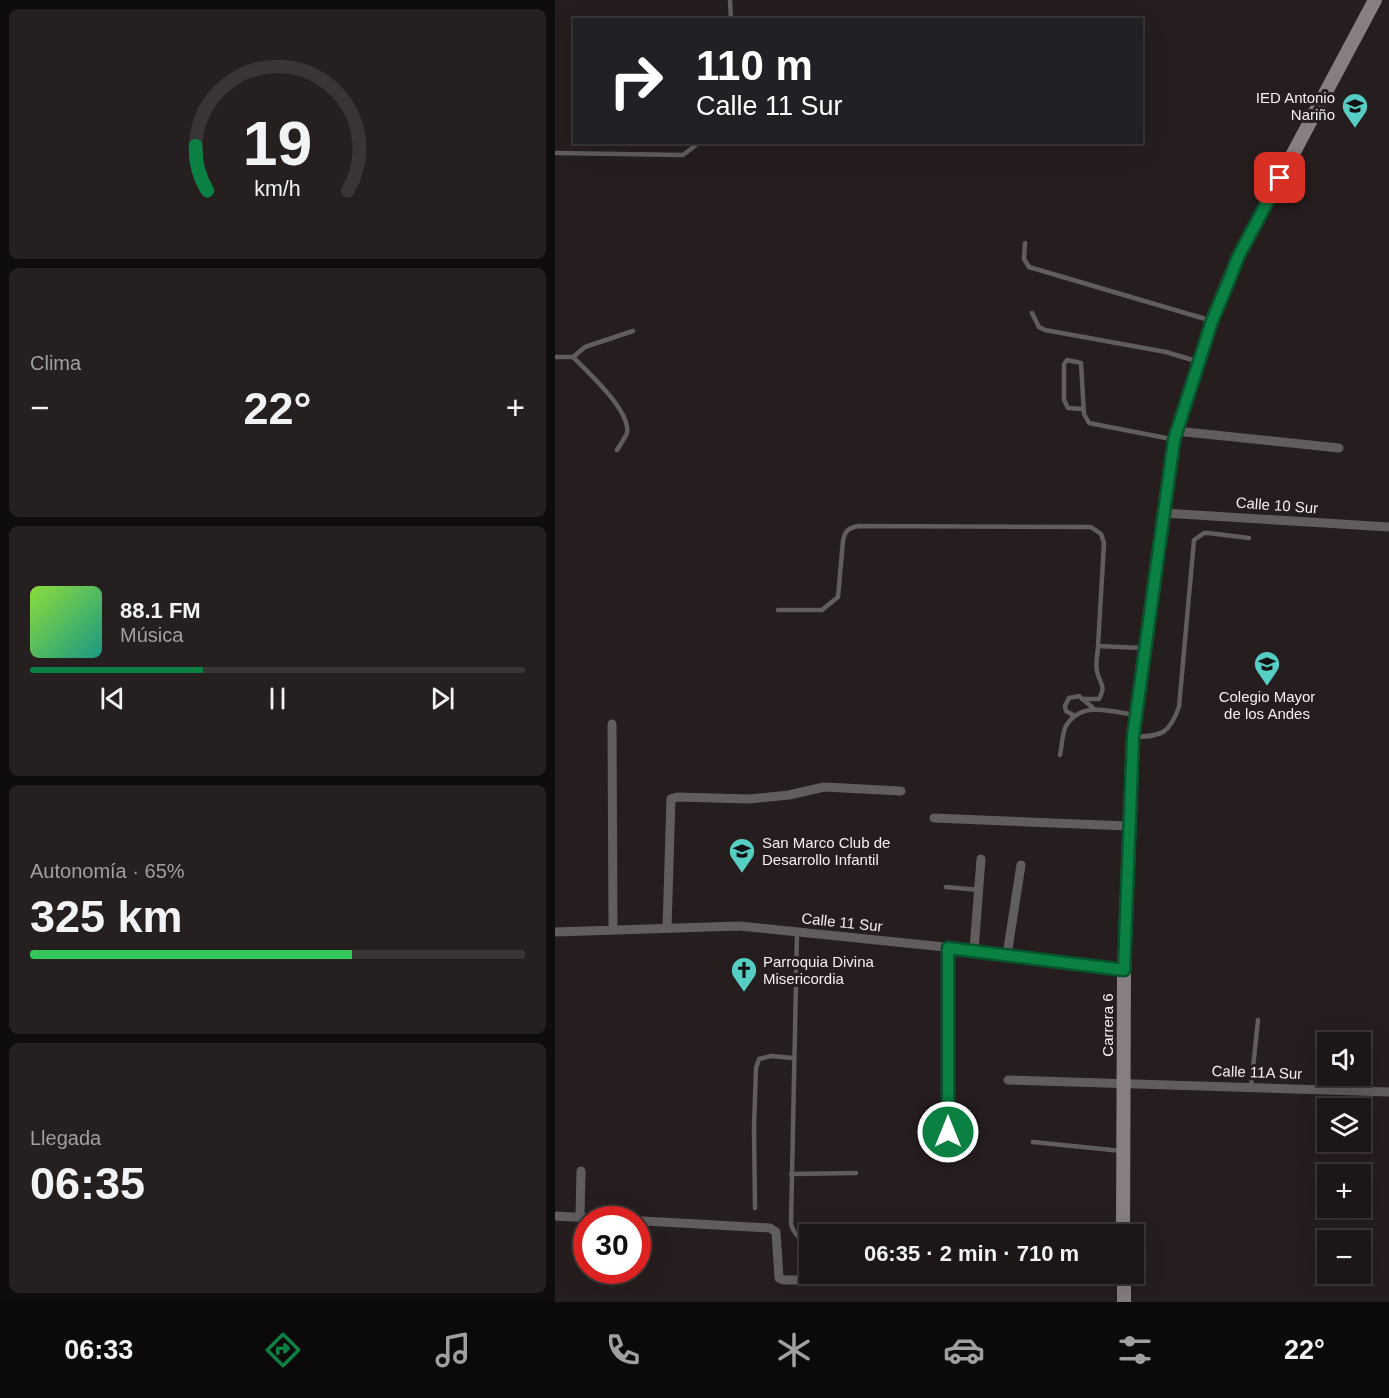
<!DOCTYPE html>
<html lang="es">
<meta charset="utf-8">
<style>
:root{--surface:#1c1616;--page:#251f1f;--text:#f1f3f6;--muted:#a09fa1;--line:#3a3535;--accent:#0b8043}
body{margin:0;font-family:Helvetica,sans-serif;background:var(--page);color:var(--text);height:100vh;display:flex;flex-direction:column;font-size:22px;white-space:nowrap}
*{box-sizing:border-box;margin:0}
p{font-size:20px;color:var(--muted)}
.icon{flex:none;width:33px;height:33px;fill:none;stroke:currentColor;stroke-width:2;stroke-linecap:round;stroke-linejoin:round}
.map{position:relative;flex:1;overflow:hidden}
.details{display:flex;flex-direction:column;gap:9px;padding:9px;background:#0f0c0c;width:555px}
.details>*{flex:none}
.banner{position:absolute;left:18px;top:18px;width:570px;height:126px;border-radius:0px;box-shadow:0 6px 24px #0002,0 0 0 2px var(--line);background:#202124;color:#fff;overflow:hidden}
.controls{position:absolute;left:762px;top:1032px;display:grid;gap:12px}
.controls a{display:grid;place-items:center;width:54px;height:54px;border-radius:0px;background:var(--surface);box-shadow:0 6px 24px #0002,0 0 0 2px var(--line);font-size:30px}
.speed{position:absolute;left:18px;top:1206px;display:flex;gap:12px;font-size:30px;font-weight:700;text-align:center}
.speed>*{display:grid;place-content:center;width:78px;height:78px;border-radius:50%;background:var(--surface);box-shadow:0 6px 24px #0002,0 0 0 2px var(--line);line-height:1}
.speed .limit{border:9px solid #d22;background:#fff;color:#111}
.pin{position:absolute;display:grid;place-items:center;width:51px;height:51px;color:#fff;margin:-26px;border-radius:12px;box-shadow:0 3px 9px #0006}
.me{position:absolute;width:66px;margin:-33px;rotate:0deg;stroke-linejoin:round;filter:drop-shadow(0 0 4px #0008)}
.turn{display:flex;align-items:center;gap:21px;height:126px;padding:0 24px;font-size:27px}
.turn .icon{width:78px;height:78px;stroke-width:2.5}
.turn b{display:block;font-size:42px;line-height:51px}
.big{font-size:45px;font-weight:700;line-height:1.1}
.details .card{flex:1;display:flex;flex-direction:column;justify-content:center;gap:9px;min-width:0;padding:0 21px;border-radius:9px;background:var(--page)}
.details .dial{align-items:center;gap:0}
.dial svg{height:156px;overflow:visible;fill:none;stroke:var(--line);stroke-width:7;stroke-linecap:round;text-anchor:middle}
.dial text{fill:var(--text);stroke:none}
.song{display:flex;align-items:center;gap:18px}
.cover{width:72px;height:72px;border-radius:9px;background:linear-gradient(135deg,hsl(90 70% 55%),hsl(170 70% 35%))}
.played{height:6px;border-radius:3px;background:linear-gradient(90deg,var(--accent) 35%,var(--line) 35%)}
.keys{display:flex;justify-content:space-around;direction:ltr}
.heat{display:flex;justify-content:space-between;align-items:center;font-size:33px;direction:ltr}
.charge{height:9px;border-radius:4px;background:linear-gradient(90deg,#34c759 65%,var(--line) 0)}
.trip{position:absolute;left:244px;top:1224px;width:345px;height:60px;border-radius:0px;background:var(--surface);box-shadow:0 6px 24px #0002,0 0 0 2px var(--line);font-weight:700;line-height:60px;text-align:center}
.tab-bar{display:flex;height:96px;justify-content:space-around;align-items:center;background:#0b0909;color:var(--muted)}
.tab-bar .icon{width:42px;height:42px}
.tab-bar .on{color:var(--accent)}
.tab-bar b{font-size:27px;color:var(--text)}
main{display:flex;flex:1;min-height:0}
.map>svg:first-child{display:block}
</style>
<main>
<section class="details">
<div class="card dial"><svg viewBox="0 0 100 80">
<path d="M14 69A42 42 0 1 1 86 69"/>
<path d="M14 69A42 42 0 0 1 8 46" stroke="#0b8043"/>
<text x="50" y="56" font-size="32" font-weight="700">19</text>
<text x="50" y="72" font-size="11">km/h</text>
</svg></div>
<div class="card"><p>Clima</p>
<div class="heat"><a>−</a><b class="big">22°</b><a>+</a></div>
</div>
<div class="card">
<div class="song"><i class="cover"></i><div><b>88.1 FM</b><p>Música</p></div></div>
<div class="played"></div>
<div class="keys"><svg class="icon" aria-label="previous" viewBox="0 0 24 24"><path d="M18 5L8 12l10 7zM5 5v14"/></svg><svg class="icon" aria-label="pause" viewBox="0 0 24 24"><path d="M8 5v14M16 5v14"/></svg><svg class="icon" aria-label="next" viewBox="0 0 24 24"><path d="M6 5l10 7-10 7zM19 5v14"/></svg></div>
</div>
<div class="card"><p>Autonomía · 65%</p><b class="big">325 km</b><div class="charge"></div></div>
<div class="card"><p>Llegada</p><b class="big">06:35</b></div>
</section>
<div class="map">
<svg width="834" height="1302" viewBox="0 0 834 1302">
<rect width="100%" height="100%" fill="#261d1e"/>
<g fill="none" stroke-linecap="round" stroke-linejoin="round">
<path stroke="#615c5d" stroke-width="4.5" d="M 175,0 L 176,20
M 0,153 L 128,155 L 145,142
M 470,243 L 469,259 L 474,267 L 654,320
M 477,313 L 484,327 L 490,330 L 611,352 L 641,361
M 0,357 L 18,357 L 30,347 L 78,331
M 18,357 C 32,371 76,411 72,433 C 70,438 65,445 62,450
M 528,409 L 513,408 L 509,400 L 509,364 L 512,360 L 526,363 L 529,414 L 534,423 L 616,439
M 223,610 L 267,610 L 283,597 L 288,541 C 290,531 293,528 303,526 L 536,527 L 546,534 L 549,543 L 543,646 L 587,648
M 527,699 L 544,699 C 552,684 544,684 542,671 C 540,663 543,653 543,646
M 520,716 L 511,711 L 510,706 L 514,698 L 524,696 L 538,708
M 580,737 C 607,736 614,734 624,707 L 639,540 L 649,533 L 653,533 L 694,538
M 505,755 C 507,746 507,733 511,726 C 526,701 556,711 579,715
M 391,887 L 424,890
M 242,933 L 236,1224 C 239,1234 244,1240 255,1240
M 696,1087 L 703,1020
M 478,1142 L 567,1151
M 236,1174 L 301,1173
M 200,1208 L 199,1127 L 201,1068 L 204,1059 L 216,1056 L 238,1058"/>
<path stroke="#615c5d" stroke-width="9" d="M 621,431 L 784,448
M 608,513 L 834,527
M 57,724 L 58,930
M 379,818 L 573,826
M 112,928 L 116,799 L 122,797 L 194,799 L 234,795 L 269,787 L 346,791
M 0,932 L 184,926 L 419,950 L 569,970
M 419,950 L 426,859
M 452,955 L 466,865
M 453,1080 L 834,1092
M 392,1155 L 393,948
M 0,1216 L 215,1228 L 221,1232 L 224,1278 L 229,1280 L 271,1280
M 25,1216 L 26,1171"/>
<path stroke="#867e7f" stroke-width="14" d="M 568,1234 L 569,970 L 578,737 L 619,440 L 657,321 L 683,257 L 820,0
M 569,1274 L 569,1302"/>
</g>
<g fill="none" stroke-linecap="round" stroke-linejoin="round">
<g stroke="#07532c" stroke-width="15">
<path id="route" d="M 393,1132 L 393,948 L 569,970 L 578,737 L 619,440 L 657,321 L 675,278 L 683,257 L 725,178"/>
</g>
<use href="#route" stroke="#0b8043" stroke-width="10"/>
</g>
<defs>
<g id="school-pin" transform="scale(1.35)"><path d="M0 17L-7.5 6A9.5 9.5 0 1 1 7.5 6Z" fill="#56cec4" stroke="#261d1e"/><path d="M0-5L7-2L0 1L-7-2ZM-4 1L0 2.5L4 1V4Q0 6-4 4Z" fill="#111"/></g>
<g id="church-pin" transform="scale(1.35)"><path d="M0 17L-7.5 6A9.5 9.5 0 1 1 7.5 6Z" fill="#56cec4" stroke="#261d1e"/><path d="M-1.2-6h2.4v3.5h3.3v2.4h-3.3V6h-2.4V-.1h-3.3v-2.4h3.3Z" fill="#111"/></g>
</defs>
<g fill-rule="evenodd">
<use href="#school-pin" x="800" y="106"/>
<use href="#school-pin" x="712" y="664"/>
<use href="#school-pin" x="187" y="851"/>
<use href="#church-pin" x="189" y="970"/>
</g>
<g text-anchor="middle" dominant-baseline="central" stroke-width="6" stroke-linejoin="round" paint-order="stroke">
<g font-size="15" fill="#f4eeef" stroke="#261d1e" text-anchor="start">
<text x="780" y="97" text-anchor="end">IED Antonio<tspan x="780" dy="17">Nariño</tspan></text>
<text x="712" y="696" text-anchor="middle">Colegio Mayor<tspan x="712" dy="17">de los Andes</tspan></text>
<text x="207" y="842">San Marco Club de<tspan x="207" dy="17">Desarrollo Infantil</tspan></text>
<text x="208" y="961">Parroquia Divina<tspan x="208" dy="17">Misericordia</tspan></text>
</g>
<g font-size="15" fill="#f4eeef" stroke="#261d1e">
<text transform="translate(722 505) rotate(4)">Calle 10 Sur</text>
<text transform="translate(287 922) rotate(6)">Calle 11 Sur</text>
<text transform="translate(552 1025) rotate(-90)">Carrera 6</text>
<text transform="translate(702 1072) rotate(2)">Calle 11A Sur</text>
</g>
</g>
</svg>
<div class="controls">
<a><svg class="icon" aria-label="sound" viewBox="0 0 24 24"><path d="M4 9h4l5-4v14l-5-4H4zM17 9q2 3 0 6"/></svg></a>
<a><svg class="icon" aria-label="layers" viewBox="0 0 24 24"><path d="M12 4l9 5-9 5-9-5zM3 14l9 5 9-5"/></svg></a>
<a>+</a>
<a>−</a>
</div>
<div class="speed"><div class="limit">30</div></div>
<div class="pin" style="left:725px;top:178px;background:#d93025"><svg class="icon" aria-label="arrive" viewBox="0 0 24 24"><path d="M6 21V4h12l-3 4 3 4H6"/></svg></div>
<svg class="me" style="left:393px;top:1132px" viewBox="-20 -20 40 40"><circle r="17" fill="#0b8043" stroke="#fff" stroke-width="3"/><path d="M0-11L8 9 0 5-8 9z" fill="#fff"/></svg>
<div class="trip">06:35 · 2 min · 710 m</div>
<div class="banner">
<div class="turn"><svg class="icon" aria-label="right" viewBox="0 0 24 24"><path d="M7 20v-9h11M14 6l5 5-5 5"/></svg><div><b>110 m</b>Calle 11 Sur</div></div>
</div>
</div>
</main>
<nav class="tab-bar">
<b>06:33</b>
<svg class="icon on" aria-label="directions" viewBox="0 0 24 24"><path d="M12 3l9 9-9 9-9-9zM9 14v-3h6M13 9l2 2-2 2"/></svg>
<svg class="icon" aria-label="music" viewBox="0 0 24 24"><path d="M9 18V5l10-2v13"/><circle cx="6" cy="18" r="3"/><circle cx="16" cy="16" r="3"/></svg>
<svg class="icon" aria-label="phone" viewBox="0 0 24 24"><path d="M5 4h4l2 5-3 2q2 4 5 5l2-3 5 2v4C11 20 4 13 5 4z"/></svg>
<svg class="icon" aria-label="climate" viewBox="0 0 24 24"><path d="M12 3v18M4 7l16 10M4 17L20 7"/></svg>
<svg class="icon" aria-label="car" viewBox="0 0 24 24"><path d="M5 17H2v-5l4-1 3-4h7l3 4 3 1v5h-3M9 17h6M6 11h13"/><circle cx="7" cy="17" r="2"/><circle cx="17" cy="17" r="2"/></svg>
<svg class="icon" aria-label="filters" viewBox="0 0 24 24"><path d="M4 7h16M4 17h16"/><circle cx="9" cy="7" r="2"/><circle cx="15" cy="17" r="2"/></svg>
<b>22°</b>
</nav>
